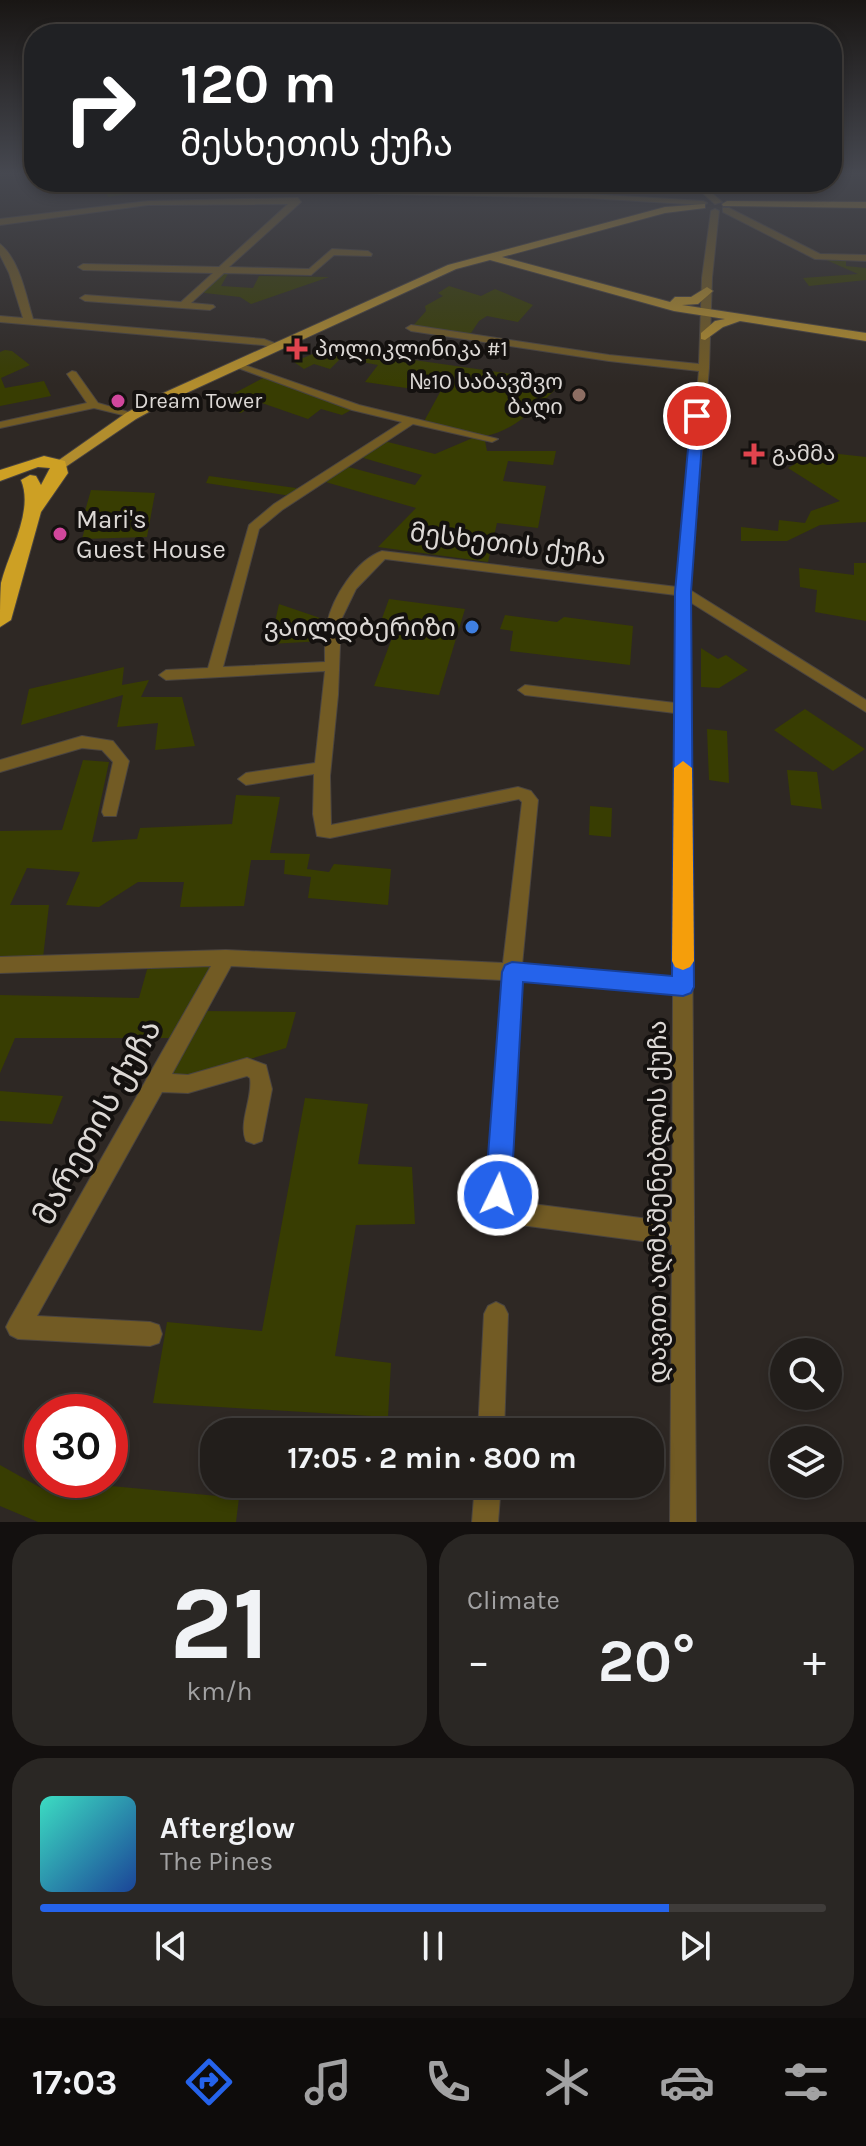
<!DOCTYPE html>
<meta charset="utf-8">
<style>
:root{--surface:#221e1b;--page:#2a2724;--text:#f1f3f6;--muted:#a2a2a3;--line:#3f3c3a;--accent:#2563eb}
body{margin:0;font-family:Karla,"Noto Sans Georgian",sans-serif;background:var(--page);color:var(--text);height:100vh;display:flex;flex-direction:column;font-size:30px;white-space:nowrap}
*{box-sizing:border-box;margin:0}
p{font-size:26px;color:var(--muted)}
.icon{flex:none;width:44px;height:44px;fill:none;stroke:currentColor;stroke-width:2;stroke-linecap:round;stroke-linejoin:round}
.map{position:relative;height:1522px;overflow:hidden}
.drawer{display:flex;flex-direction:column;gap:12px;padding:12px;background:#13100f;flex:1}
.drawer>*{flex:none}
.top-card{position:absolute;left:24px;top:24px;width:818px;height:168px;border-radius:32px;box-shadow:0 4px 12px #0003,0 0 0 2px var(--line);background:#202124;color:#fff;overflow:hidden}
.tools{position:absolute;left:770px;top:1338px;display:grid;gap:16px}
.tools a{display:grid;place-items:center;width:72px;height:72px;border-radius:50%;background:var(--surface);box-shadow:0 4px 12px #0003,0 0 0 2px var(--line);font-size:40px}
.speed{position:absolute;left:24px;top:1394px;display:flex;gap:16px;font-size:40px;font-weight:700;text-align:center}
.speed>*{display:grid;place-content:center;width:104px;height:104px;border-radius:50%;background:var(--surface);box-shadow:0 4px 12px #0003,0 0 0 2px var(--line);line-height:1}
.speed .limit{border:12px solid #d22;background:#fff;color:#111}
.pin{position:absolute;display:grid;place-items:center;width:68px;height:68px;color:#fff;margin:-34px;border:4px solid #fff;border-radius:50%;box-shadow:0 2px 8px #0007}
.me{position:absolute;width:88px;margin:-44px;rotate:4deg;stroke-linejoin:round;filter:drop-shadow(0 0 6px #0008)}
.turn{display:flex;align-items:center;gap:28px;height:168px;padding:0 24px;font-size:36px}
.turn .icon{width:104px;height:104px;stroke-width:2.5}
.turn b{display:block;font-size:56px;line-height:68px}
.big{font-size:60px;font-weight:700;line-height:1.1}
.drawer .card{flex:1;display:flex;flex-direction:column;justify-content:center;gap:12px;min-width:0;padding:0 28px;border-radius:32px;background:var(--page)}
.drawer .dial{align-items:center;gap:0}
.dial b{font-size:104px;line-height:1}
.song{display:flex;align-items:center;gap:24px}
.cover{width:96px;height:96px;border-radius:12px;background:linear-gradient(135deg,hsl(170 70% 55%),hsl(220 70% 35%))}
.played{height:8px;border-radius:4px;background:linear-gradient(90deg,var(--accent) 80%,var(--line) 80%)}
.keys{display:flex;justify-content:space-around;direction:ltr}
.heat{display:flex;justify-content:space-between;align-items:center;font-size:44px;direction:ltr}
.drawer .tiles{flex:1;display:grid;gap:12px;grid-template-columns:1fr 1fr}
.card:last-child{grid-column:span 2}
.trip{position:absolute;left:200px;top:1418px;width:464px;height:80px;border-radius:32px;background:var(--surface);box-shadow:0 4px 12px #0003,0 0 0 2px var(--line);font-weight:700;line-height:80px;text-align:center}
.dock{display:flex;height:128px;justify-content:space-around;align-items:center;background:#0e0c0b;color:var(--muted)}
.dock .icon{width:56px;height:56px}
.dock .on{color:var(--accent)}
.dock b{font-size:36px;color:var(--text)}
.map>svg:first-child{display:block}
</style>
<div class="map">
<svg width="866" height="1522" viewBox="0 0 866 1522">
<rect width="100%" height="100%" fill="#2e2824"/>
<path fill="#383d02" d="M 157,182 L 181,182 L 174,192 L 150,191 L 108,197 L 105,188 Z
M 824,259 L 846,259 L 846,266 L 866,268 L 866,280 L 809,286 L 803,278 L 858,274 Z
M 219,272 L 229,272 L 221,286 L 253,288 L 259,276 L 329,277 L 251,304 L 240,297 L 196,292 Z
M 449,286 L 481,296 L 495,289 L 533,305 L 518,322 L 487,316 L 479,321 L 469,336 L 411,328 L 426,311 L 425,306 L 443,296 L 438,293 Z
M 367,343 L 377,346 L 386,356 L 526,376 L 523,382 L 558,387 C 539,405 512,433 484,436 L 487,451 L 556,451 L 553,465 L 508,461 L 503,481 L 546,486 L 538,528 L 497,523 L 488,562 L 378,547 L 416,508 L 322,481 L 345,466 L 415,485 L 422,475 L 360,457 L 384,441 L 435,454 L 475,437 L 422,425 L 444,385 L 418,381 L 413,389 L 365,382 L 378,365 L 341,358 L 330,369 L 314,364 L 304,369 L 294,362 L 317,352 L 330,356 L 339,352 L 344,354 Z
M 5,350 L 12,351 L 30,365 L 1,378 L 5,388 L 44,381 L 51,396 L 0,406 L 0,352 Z
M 265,377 L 353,409 L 342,415 L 321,409 L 308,419 L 259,402 L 241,413 L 231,409 L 244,400 L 231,395 Z
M 794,449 L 866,457 L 866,522 L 820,525 L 787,541 L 741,541 L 741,527 L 778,531 L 779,520 L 805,523 L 811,511 L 840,501 L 788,468 L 795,464 Z
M 209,476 L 303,489 L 291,496 L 206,483 Z
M 91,490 L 155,493 L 147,537 L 82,539 L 85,528 L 92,527 L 93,511 L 85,511 Z
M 854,563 L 866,563 L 866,621 L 815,612 L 817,590 L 800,587 L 799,568 L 854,575 Z
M 389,599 L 465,609 L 439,695 L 374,686 L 392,638 L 376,635 Z
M 279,604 L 326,620 L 323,641 L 270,644 Z
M 505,615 L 557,622 L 564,617 L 633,626 L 630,665 L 510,651 L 513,631 L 500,629 Z
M 701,648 L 718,659 L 726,655 L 748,670 L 719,688 L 701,687 Z
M 124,667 L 122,685 L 149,680 L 141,697 L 182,697 L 195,746 L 155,750 L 158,723 L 117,727 L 123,695 L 21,725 L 29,689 Z
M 805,709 L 865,749 L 833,771 L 774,730 Z
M 707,729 L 727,731 L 729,783 L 709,780 Z
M 83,760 L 109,762 L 92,842 L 137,839 L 140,828 L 232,824 L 236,795 L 280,797 L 270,853 L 310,854 L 307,869 L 329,872 L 334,864 L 391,869 L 388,905 L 308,898 L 311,877 L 284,874 L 285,860 L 251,860 L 244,906 L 180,907 L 184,882 L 138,882 L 99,907 L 66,905 L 80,872 L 27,868 L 10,905 L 49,905 L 43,958 L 0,960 L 0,831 L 62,830 Z
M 787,770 L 817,772 L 822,809 L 791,805 Z
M 590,806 L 612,808 L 611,837 L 589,835 Z
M 148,966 L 214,966 L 174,1038 L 15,1038 L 0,1073 L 0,995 L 139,998 Z
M 203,1011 L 296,1012 L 286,1048 L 191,1077 L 170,1075 Z
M 0,1091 L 63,1096 L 52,1124 L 0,1121 Z
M 305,1098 L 368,1104 L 358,1164 L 412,1167 L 415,1224 L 356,1225 L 335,1356 L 391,1363 L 388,1417 L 153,1403 L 167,1322 L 262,1331 Z
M 0,1465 L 50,1493 L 56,1480 L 110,1480 L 110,1468 L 114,1468 L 111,1486 L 239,1498 L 236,1522 L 38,1522 L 0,1506 Z"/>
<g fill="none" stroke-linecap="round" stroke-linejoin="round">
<g stroke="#4a4440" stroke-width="2">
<path id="minor" d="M 227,182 L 381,190 L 588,194 L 703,201 L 707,203 L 703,205 L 588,198 L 381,194 L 231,184 Z
M 690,182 L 699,182 L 722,202 L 715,204 Z
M 298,198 L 301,202 L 229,267 L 309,269 L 332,249 L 368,251 L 372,254 L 371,256 L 334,255 L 311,275 L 224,273 L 191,303 L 213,305 L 215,307 L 210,310 L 85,301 L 80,298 L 85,295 L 181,302 L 213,273 L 83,270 L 78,267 L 83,264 L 219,267 L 288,204 L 148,205 L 0,225 L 0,219 L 148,201 Z
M 723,208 L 729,208 L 820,254 L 866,255 L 866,261 L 815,259 L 723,212 Z
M 715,209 L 719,211 L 712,278 L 709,368 L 690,590 L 866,700 L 866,712 L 690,602 L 696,1522 L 670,1522 L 672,1245 L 513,1224 L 496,1214 L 487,1195 L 502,980 L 231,966 L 172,1074 L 188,1075 L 247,1058 L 266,1065 L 272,1089 L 262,1141 L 254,1144 L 246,1141 C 238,1123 253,1098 250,1078 L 247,1076 L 188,1093 L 162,1092 L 37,1316 L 150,1322 L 159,1325 L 162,1334 L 159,1343 L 150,1346 L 18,1339 L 10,1335 L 6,1327 L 10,1319 L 211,966 L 0,973 L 0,957 L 226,950 L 503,963 L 522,802 L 519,799 L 330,838 L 317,836 L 313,814 L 314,774 L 246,785 L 238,779 L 246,773 L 315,763 L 325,671 L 166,680 L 159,675 L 166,670 L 208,668 L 249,525 L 274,504 L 402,422 L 352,410 L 230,365 L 239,363 L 359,405 L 498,439 L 492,442 L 413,424 L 282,510 L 259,529 L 223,667 L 325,662 C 325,649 324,636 327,624 C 332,598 356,560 382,551 L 677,587 L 699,371 L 609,361 L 411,331 L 406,328 L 411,325 L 609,355 L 699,364 L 702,278 L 711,211 ZM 385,559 L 676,595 L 675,703 L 525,685 L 518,690 L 525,695 L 675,713 L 673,978 L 522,965 L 538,800 L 531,791 L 518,787 L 331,825 L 330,776 L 338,695 L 341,620 L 356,589 ZM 521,981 L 673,994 L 672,1222 L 517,1202 L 509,1193 Z
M 0,244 C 20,260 26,296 33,319 L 264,339 L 282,346 L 277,349 L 263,345 L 0,322 L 0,316 L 23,318 L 9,273 L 0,255 Z
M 72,371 L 76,372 L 98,403 L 135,414 L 135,418 L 94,408 L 0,428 L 0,422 L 87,403 L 67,374 Z
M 82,736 L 113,741 L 129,761 L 116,816 L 104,816 L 102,812 L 113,762 L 102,750 L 82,748 L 0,772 L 0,760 Z
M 496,1302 L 504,1306 L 508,1314 L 504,1432 L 478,1432 L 484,1314 L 488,1306 Z
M 475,1484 L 501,1484 L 498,1522 L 472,1522 Z"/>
</g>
<g stroke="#4a4440" stroke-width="2">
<path id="major" d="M 727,201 L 866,202 L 866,208 L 723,206 L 722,204 Z
M 705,204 L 705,208 L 665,213 L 502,257 L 670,302 L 675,297 L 691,297 L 707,287 L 713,291 L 698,304 L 682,305 L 866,333 L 866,341 L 740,321 L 723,327 L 705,340 L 701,339 L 701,333 L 715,321 L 725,319 L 674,311 L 490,260 L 456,269 L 169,401 L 136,419 L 64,468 L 54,468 L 52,465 L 126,413 L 159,395 L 448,265 L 665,207 Z"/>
</g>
<g stroke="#4a4440" stroke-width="2">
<path id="highway" d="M 44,456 L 65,461 L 68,473 L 41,512 L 11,620 L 0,627 C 0,613 0,596 1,583 C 9,551 34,511 21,480 L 30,475 L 36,476 L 41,485 L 50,468 L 38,467 L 0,481 L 0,470 Z"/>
</g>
<use href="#minor" fill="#725b24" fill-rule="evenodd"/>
<use href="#major" fill="#b28d2d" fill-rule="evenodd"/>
<use href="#highway" fill="#cda024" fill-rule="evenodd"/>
</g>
<linearGradient id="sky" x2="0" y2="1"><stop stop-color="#191614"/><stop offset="0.45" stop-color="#464850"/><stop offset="1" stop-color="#464850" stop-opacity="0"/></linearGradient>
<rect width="866" height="385" fill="url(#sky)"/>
<path fill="#2563eb" stroke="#184099" stroke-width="2" d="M 697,413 L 704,416 L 691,592 L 694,987 L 691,993 L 683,996 L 523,982 L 511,1195 L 507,1203 L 498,1207 L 489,1203 L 485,1195 L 502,972 L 505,965 L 512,962 L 672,976 L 675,592 L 691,416 Z"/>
<path fill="#f59e0b" d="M 683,761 L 692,768 L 694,961 L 690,967 L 683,970 L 675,967 L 672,961 L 674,768 Z"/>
<g fill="#e0444e" stroke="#14110f" stroke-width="3">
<path d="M293 337h8v8h8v8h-8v8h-8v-8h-8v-8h8z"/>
<path d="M750 442h8v8h8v8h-8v8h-8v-8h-8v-8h8z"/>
</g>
<circle fill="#8d6e63" stroke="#14110f" stroke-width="3" cx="579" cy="395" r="8"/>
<g fill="#d1479c" stroke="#14110f" stroke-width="3">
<circle cx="118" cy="401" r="8"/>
<circle cx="60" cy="534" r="8"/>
</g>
<circle fill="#3f7fe0" stroke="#14110f" stroke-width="3" cx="472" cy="627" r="8"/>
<g text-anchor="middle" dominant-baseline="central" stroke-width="8" stroke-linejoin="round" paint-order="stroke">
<g font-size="22" fill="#dcd8d5" stroke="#14110f" text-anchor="start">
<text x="315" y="349">პოლიკლინიკა #1</text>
<text x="563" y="382" text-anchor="end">№10 საბავშვო<tspan x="563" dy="25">ბაღი</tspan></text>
<text x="134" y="401">Dream Tower</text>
<text x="772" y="454">გამმა</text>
</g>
<g font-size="26" fill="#dcd8d5" stroke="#14110f" text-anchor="start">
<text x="76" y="519">Mari's<tspan x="76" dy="30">Guest House</tspan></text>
<text x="456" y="627" text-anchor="end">ვაილდბერიზი</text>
</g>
<g font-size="26" fill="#dcd8d5" stroke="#14110f">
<text transform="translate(508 544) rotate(7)">მესხეთის ქუჩა</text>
<text transform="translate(657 1202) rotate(-90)">დავით აღმაშენებლის ქუჩა</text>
</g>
<g font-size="32" fill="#dcd8d5" stroke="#14110f">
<text transform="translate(97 1122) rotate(-61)">მარეთის ქუჩა</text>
</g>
</g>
</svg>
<div class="tools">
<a><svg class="icon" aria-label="search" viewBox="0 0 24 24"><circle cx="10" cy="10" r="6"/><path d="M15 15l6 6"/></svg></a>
<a><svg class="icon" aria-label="layers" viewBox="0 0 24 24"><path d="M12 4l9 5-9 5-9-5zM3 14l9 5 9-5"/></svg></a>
</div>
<div class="speed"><div class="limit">30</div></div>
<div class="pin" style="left:697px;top:416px;background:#d93025"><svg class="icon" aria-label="arrive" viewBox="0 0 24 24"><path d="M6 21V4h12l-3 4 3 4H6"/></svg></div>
<svg class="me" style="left:498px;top:1195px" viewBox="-20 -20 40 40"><circle r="17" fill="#2563eb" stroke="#fff" stroke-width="3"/><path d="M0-11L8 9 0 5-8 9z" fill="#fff"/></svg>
<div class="trip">17:05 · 2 min · 800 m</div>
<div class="top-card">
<div class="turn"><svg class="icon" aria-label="right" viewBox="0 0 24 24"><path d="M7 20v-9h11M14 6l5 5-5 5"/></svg><div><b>120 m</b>მესხეთის ქუჩა</div></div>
</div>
</div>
<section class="drawer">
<div class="tiles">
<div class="card dial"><b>21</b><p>km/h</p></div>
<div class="card"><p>Climate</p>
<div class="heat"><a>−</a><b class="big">20°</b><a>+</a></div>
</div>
<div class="card">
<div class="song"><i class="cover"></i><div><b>Afterglow</b><p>The Pines</p></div></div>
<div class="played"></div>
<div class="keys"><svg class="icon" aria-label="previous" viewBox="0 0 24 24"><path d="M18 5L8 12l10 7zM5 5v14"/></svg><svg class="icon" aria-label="pause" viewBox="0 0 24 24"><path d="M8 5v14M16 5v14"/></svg><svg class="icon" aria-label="next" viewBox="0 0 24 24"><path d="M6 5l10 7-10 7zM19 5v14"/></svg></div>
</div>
</div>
</section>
<nav class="dock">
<b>17:03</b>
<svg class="icon on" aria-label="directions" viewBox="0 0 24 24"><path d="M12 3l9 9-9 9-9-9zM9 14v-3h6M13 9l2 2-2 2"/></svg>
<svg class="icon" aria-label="music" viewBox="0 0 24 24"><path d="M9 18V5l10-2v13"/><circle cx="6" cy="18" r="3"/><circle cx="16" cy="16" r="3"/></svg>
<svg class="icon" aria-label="phone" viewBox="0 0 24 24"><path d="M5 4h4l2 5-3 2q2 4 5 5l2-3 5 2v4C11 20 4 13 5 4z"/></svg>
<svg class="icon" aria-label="climate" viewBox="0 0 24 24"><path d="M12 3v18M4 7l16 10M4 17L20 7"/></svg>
<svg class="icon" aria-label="car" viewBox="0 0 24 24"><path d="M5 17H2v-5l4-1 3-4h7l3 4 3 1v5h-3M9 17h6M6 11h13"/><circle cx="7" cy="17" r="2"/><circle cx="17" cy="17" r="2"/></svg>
<svg class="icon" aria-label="filters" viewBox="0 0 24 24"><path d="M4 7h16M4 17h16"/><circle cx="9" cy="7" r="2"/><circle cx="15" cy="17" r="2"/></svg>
</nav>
